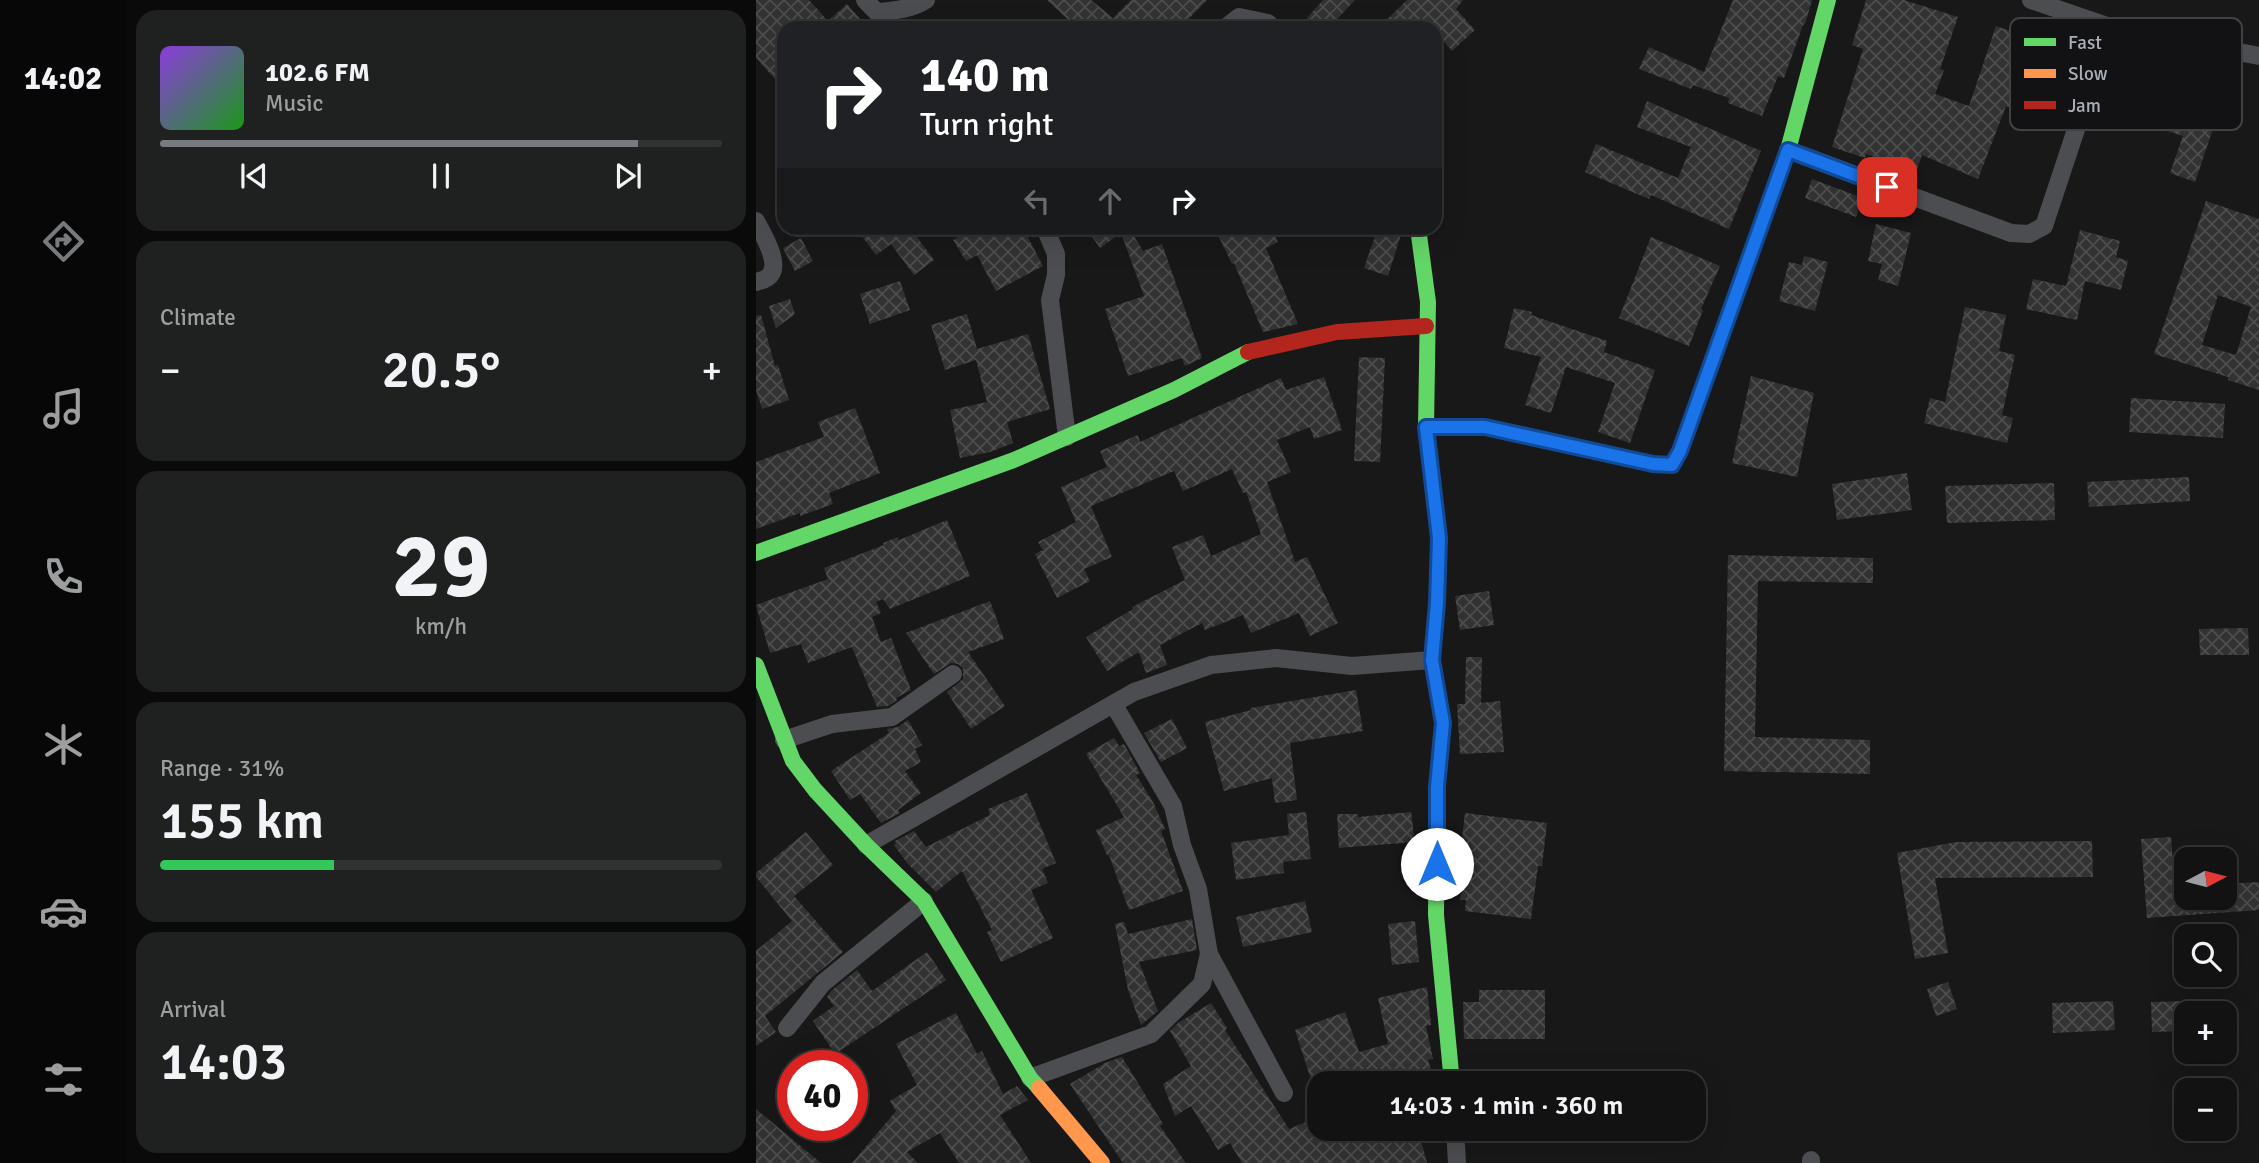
<!DOCTYPE html>
<meta charset="utf-8">
<style>
:root{--surface:#121212;--page:#1f2020;--text:#f1f3f6;--muted:#9c9e9f;--line:#313232;--accent:#777a7f}
body{margin:0;font-family:Signika,sans-serif;background:var(--page);color:var(--text);height:100vh;display:flex;flex-direction:column;font-size:26px;white-space:nowrap}
*{box-sizing:border-box;margin:0}
p{font-size:23px;color:var(--muted)}
.icon{flex:none;width:38px;height:38px;fill:none;stroke:currentColor;stroke-width:2;stroke-linecap:round;stroke-linejoin:round}
.map{position:relative;flex:1;overflow:hidden}
.sheet{display:flex;flex-direction:column;gap:10px;padding:10px;background:#0a0a0a;width:630px}
.sheet>*{flex:none}
.hud{position:absolute;left:21px;top:21px;width:665px;height:214px;border-radius:21px;box-shadow:0 7px 28px #0002,0 0 0 2px var(--line);background:#202124;color:#fff;overflow:hidden}
.needle{width:46px;rotate:83deg}
.tools{position:absolute;left:1418px;top:847px;display:grid;gap:14px}
.tools a{display:grid;place-items:center;width:63px;height:63px;border-radius:14px;background:var(--surface);box-shadow:0 7px 28px #0002,0 0 0 2px var(--line);font-size:35px}
.speed{position:absolute;left:21px;top:1050px;display:flex;gap:14px;font-size:35px;font-weight:700;text-align:center}
.speed>*{display:grid;place-content:center;width:91px;height:91px;border-radius:50%;background:var(--surface);box-shadow:0 7px 28px #0002,0 0 0 2px var(--line);line-height:1}
.speed .limit{border:10px solid #d22;background:#fff;color:#111}
.pin{position:absolute;display:grid;place-items:center;width:60px;height:60px;color:#fff;margin:-30px;border-radius:14px;box-shadow:0 4px 10px #0006}
.me{position:absolute;width:77px;margin:-38px;rotate:0deg;stroke-linejoin:round;filter:drop-shadow(0 0 5px #0008)}
.turn{display:flex;align-items:center;gap:24px;height:147px;padding:0 28px;font-size:32px}
.turn .icon{width:91px;height:91px;stroke-width:2.5}
.turn b{display:block;font-size:49px;line-height:60px}
.lanes{display:flex;align-items:center;height:66px;padding:0 28px;background:#0003;justify-content:center;gap:35px;direction:ltr}
.lanes .off{opacity:.35}
.big{font-size:52px;font-weight:600;line-height:1.1}
.sheet .card{flex:1;display:flex;flex-direction:column;justify-content:center;gap:10px;min-width:0;padding:0 24px;border-radius:21px;background:var(--page)}
.sheet .dial{align-items:center;gap:0}
.dial b{font-size:91px;line-height:1}
.song{display:flex;align-items:center;gap:21px}
.cover{width:84px;height:84px;border-radius:10px;background:linear-gradient(135deg,hsl(270 70% 55%),hsl(120 70% 35%))}
.played{height:7px;border-radius:4px;background:linear-gradient(90deg,var(--accent) 85%,var(--line) 85%)}
.keys{display:flex;justify-content:space-around;direction:ltr}
.heat{display:flex;justify-content:space-between;align-items:center;font-size:38px;direction:ltr}
.charge{height:10px;border-radius:5px;background:linear-gradient(90deg,#34c759 31%,var(--line) 0)}
.trip{position:absolute;left:551px;top:1071px;width:399px;height:70px;border-radius:21px;background:var(--surface);box-shadow:0 7px 28px #0002,0 0 0 2px var(--line);font-weight:600;line-height:70px;text-align:center}
main{display:flex;flex:1;min-height:0}
.tabs{display:flex;flex-direction:column;width:126px;justify-content:space-around;align-items:center;background:#070707;color:var(--muted)}
.tabs .icon{width:49px;height:49px}
.tabs .current{color:var(--accent)}
.tabs b{font-size:32px;color:var(--text)}
.map>svg:first-child{display:block}
</style>
<main>
<nav class="tabs">
<b>14:02</b>
<svg class="icon current" aria-label="directions" viewBox="0 0 24 24"><path d="M12 3l9 9-9 9-9-9zM9 14v-3h6M13 9l2 2-2 2"/></svg>
<svg class="icon" aria-label="music" viewBox="0 0 24 24"><path d="M9 18V5l10-2v13"/><circle cx="6" cy="18" r="3"/><circle cx="16" cy="16" r="3"/></svg>
<svg class="icon" aria-label="phone" viewBox="0 0 24 24"><path d="M5 4h4l2 5-3 2q2 4 5 5l2-3 5 2v4C11 20 4 13 5 4z"/></svg>
<svg class="icon" aria-label="climate" viewBox="0 0 24 24"><path d="M12 3v18M4 7l16 10M4 17L20 7"/></svg>
<svg class="icon" aria-label="car" viewBox="0 0 24 24"><path d="M5 17H2v-5l4-1 3-4h7l3 4 3 1v5h-3M9 17h6M6 11h13"/><circle cx="7" cy="17" r="2"/><circle cx="17" cy="17" r="2"/></svg>
<svg class="icon" aria-label="filters" viewBox="0 0 24 24"><path d="M4 7h16M4 17h16"/><circle cx="9" cy="7" r="2"/><circle cx="15" cy="17" r="2"/></svg>
</nav>
<section class="sheet">
<div class="card">
<div class="song"><i class="cover"></i><div><b>102.6 FM</b><p>Music</p></div></div>
<div class="played"></div>
<div class="keys"><svg class="icon" aria-label="previous" viewBox="0 0 24 24"><path d="M18 5L8 12l10 7zM5 5v14"/></svg><svg class="icon" aria-label="pause" viewBox="0 0 24 24"><path d="M8 5v14M16 5v14"/></svg><svg class="icon" aria-label="next" viewBox="0 0 24 24"><path d="M6 5l10 7-10 7zM19 5v14"/></svg></div>
</div>
<div class="card"><p>Climate</p>
<div class="heat"><a>−</a><b class="big">20.5°</b><a>+</a></div>
</div>
<div class="card dial"><b>29</b><p>km/h</p></div>
<div class="card"><p>Range · 31%</p><b class="big">155 km</b><div class="charge"></div></div>
<div class="card"><p>Arrival</p><b class="big">14:03</b></div>
</section>
<div class="map">
<svg width="1503" height="1163" viewBox="0 0 1503 1163">
<defs>
<pattern id="building-cross-hatch" width="8" height="8" patternUnits="userSpaceOnUse" patternTransform="scale(1.75)"><rect width="8" height="8" fill="#323233"/><path d="M0 0l8 8M0 8l8-8" fill="none" stroke="#4d4d4e"/></pattern>
</defs>
<rect width="100%" height="100%" fill="#181818"/>
<path fill="url(#building-cross-hatch)" fill-rule="evenodd" d="M 0,0 L 53,0 L 72,21 L 91,4 L 112,28 L 28,28 L 28,89 L 0,58 Z
M 291,0 L 335,0 L 357,18 L 375,0 L 451,0 L 424,28 L 321,28 Z
M 567,0 L 599,0 L 573,28 L 562,28 L 551,18 Z
M 651,0 L 707,0 L 700,9 L 719,30 L 696,51 L 679,31 L 679,28 L 622,28 Z
M 977,0 L 1056,0 L 1049,24 L 1047,25 L 1028,78 L 1022,76 L 1006,116 L 972,103 L 973,98 L 937,85 L 935,89 L 883,69 L 893,47 L 948,72 Z
M 1110,0 L 1148,0 L 1202,17 L 1184,69 L 1188,70 L 1179,94 L 1213,106 L 1240,26 L 1283,41 L 1286,33 L 1311,43 L 1283,119 L 1250,106 L 1222,179 L 1166,155 L 1160,172 L 1110,154 L 1109,158 L 1076,147 L 1107,49 L 1096,45 Z
M 1366,43 L 1401,56 L 1392,80 L 1426,91 L 1432,72 L 1472,85 L 1439,182 L 1414,173 L 1427,136 L 1363,116 L 1378,70 L 1359,62 Z
M 891,101 L 1005,151 L 973,229 L 895,195 L 893,199 L 829,172 L 840,144 L 922,178 L 935,147 L 881,127 Z
M 1056,179 L 1107,198 L 1100,217 L 1049,198 Z
M 1450,201 L 1503,219 L 1503,390 L 1472,380 L 1472,377 L 1398,354 ZM 1462,295 L 1495,307 L 1480,355 L 1446,345 Z
M 1120,224 L 1155,233 L 1142,286 L 1122,280 L 1126,264 L 1112,261 Z
M 100,228 L 157,228 L 155,229 L 178,260 L 158,275 L 135,244 L 120,255 Z
M 219,228 L 267,228 L 287,266 L 240,291 L 221,255 L 210,261 L 197,240 Z
M 330,228 L 373,228 L 387,251 L 406,244 L 446,358 L 429,366 L 426,358 L 372,376 L 349,309 L 388,296 L 365,233 L 344,248 Z
M 480,228 L 515,228 L 522,242 L 510,248 L 542,324 L 507,332 L 478,263 L 476,264 L 462,235 Z
M 622,228 L 647,228 L 632,276 L 608,268 Z
M 1324,230 L 1364,241 L 1360,257 L 1372,261 L 1365,290 L 1329,281 L 1321,320 L 1270,309 L 1277,279 L 1310,286 Z
M 895,237 L 964,266 L 945,309 L 947,310 L 933,346 L 863,318 Z
M 45,238 L 57,261 L 39,271 L 27,248 Z
M 1048,256 L 1072,262 L 1059,311 L 1023,301 L 1033,262 L 1046,265 Z
M 144,281 L 154,310 L 114,324 L 104,294 Z
M 34,299 L 39,314 L 20,328 L 13,306 Z
M 1209,307 L 1250,315 L 1243,351 L 1259,355 L 1246,415 L 1257,418 L 1251,443 L 1168,423 L 1174,398 L 1189,402 Z
M 758,308 L 776,312 L 775,315 L 851,341 L 848,352 L 899,370 L 874,443 L 842,432 L 859,383 L 810,367 L 795,413 L 769,405 L 785,357 L 748,348 Z
M 211,314 L 221,349 L 272,334 L 294,409 L 251,422 L 257,443 L 234,452 L 204,458 L 194,410 L 231,402 L 220,360 L 189,370 L 175,325 Z
M 5,315 L 19,366 L 22,365 L 33,400 L 6,409 L 0,390 L 0,316 Z
M 603,357 L 629,358 L 624,462 L 598,461 Z
M 995,376 L 1058,393 L 1041,477 L 976,463 Z
M 568,377 L 586,430 L 558,439 L 554,427 L 521,440 L 535,472 L 511,482 L 539,562 L 551,557 L 582,623 L 554,636 L 543,613 L 495,633 L 487,615 L 449,630 L 446,623 L 404,645 L 411,665 L 390,673 L 383,652 L 351,671 L 330,637 L 377,609 L 376,607 L 429,580 L 416,547 L 447,535 L 455,556 L 505,534 L 490,492 L 487,493 L 476,469 L 427,491 L 418,471 L 335,506 L 356,557 L 328,569 L 334,581 L 301,598 L 279,554 L 287,550 L 282,542 L 320,522 L 305,487 L 351,467 L 344,451 L 382,435 L 384,442 L 525,378 L 530,390 Z
M 1375,398 L 1469,404 L 1467,438 L 1373,432 Z
M 99,408 L 124,473 L 73,493 L 77,504 L 44,516 L 44,513 L 0,529 L 0,462 L 68,437 L 62,422 Z
M 1151,473 L 1156,510 L 1081,520 L 1076,484 Z
M 1433,477 L 1434,501 L 1333,507 L 1331,482 Z
M 1298,483 L 1299,520 L 1191,523 L 1189,486 Z
M 191,520 L 214,576 L 134,609 L 127,599 L 120,602 L 125,613 L 116,617 L 125,642 L 135,638 L 155,690 L 140,698 L 141,700 L 132,706 L 121,707 L 96,647 L 52,663 L 45,644 L 14,653 L 0,605 L 72,579 L 68,568 L 128,545 L 127,543 L 142,537 L 143,540 Z
M 972,555 L 1117,558 L 1117,583 L 1002,581 L 999,737 L 1114,740 L 1114,774 L 968,771 Z
M 733,591 L 738,625 L 704,630 L 699,596 Z
M 234,601 L 248,639 L 212,652 L 249,706 L 215,729 L 191,692 L 207,679 L 207,668 L 202,664 L 195,663 L 178,674 L 150,633 Z
M 1492,628 L 1493,655 L 1444,655 L 1443,629 Z
M 710,657 L 726,657 L 725,703 L 744,701 L 748,752 L 704,754 L 701,704 L 709,704 Z
M 600,690 L 607,731 L 534,743 L 541,800 L 519,803 L 516,778 L 468,791 L 449,722 L 495,710 L 495,708 Z
M 416,719 L 431,748 L 405,762 L 388,733 Z
M 152,720 L 166,745 L 159,749 L 165,762 L 149,771 L 165,793 L 142,810 L 144,813 L 125,823 L 104,794 L 94,800 L 75,771 L 133,733 L 131,729 L 142,727 Z
M 358,738 L 363,746 L 368,744 L 384,773 L 380,775 L 397,802 L 409,829 L 405,831 L 427,891 L 373,910 L 353,855 L 351,855 L 340,830 L 368,817 L 330,754 Z
M 271,793 L 300,863 L 286,869 L 292,883 L 275,890 L 297,938 L 245,962 L 231,932 L 236,930 L 206,871 L 180,892 L 151,863 L 138,845 L 140,843 L 139,841 L 158,831 L 170,847 L 234,815 L 232,809 Z
M 550,812 L 555,859 L 527,862 L 528,873 L 480,880 L 475,843 L 533,835 L 531,814 Z
M 655,812 L 659,842 L 583,848 L 581,814 L 602,814 L 602,817 Z
M 709,813 L 791,823 L 786,866 L 782,866 L 775,919 L 709,911 L 710,900 L 704,900 L 709,857 L 704,856 Z
M 50,832 L 77,865 L 38,896 L 87,952 L 9,1016 L 20,1032 L 0,1046 L 0,951 L 36,921 L 0,877 L 0,873 Z
M 1415,837 L 1419,888 L 1430,887 L 1430,898 L 1468,898 L 1468,884 L 1503,882 L 1503,910 L 1391,918 L 1385,839 Z
M 1336,841 L 1337,877 L 1179,878 L 1192,953 L 1159,959 L 1141,853 L 1200,842 Z
M 549,901 L 556,932 L 487,947 L 480,917 Z
M 436,919 L 441,950 L 383,962 L 402,1011 L 385,1025 L 372,990 L 359,924 L 368,922 L 372,934 Z
M 659,921 L 663,962 L 636,965 L 632,924 Z
M 171,952 L 190,980 L 79,1054 L 57,1021 L 78,1006 L 71,997 L 75,991 L 101,970 L 116,991 Z
M 1192,982 L 1201,1009 L 1180,1016 L 1171,989 Z
M 671,987 L 675,1025 L 670,1026 L 677,1059 L 672,1060 L 679,1083 L 556,1083 L 539,1030 L 589,1012 L 603,1052 L 632,1044 L 622,998 Z
M 723,990 L 789,990 L 789,1039 L 708,1039 L 707,1002 L 723,1002 Z
M 1357,1001 L 1359,1030 L 1297,1033 L 1296,1003 Z
M 1430,1001 L 1430,1031 L 1396,1032 L 1395,1002 Z
M 455,1003 L 471,1028 L 469,1030 L 533,1129 L 564,1116 L 564,1129 L 662,1129 L 671,1163 L 486,1163 L 474,1143 L 462,1150 L 435,1106 L 419,1116 L 407,1084 L 435,1066 L 414,1031 L 422,1023 Z
M 200,1013 L 221,1054 L 226,1051 L 247,1094 L 261,1086 L 272,1100 L 244,1115 L 275,1163 L 203,1163 L 184,1133 L 151,1152 L 162,1163 L 96,1163 L 140,1111 L 134,1101 L 161,1085 L 140,1044 Z
M 366,1057 L 407,1124 L 404,1126 L 430,1163 L 367,1163 L 314,1084 L 349,1063 Z
M 0,1109 L 65,1163 L 0,1163 Z"/>
<g fill="none" stroke-linecap="round" stroke-linejoin="round">
<path stroke="#4c4d50" stroke-width="18" d="M 109,0 L 136,28
M 1275,0 L 1354,27 L 1503,56
M 122,12 C 138,11 156,9 170,0
M 469,28 L 483,17 L 512,23 L 517,28
M 1032,150 L 1255,233 L 1273,234 L 1288,226 L 1354,27
M 0,221 C 6,233 28,267 11,278 C 8,280 4,281 0,282
M 289,228 L 300,254 L 300,275 L 294,300 L 311,437
M 358,705 L 417,806 L 426,845 L 442,889 L 453,954 L 528,1093
M 28,740 L 76,724 L 136,717 L 197,674
M 110,845 L 378,692 L 455,665 L 520,658 L 596,666 L 676,660
M 31,1028 L 67,983 L 168,901
M 274,1078 L 395,1034 L 446,984 L 453,954
M 699,1129 L 701,1163
M 1055,1163 L 1055,1160"/>
<path stroke="#63d668" stroke-width="16" d="M 662,228 L 672,302 L 670,427 L 683,538 L 681,603 L 676,660 L 687,723 L 681,787 L 680,915 L 696,1083
M 670,427 L 729,427 L 897,464 L 916,465 L 924,451 L 1032,150 L 1072,0
M 0,553 L 258,460 L 418,390 L 492,352
M 0,665 L 37,761 L 59,790 L 110,845 L 168,901 L 274,1078 L 283,1088"/>
<path stroke="#ff974d" stroke-width="16" d="M 283,1088 L 346,1163"/>
<path stroke="#b3261e" stroke-width="16" d="M 492,352 L 581,332 L 670,326"/>
</g>
<g fill="none" stroke-linecap="round" stroke-linejoin="round">
<g stroke="#114b97" stroke-width="18">
<path id="route" d="M 681,864 L 681,787 L 687,723 L 676,660 L 681,603 L 683,538 L 670,427 L 729,427 L 897,464 L 916,465 L 924,451 L 1032,150 L 1131,187"/>
</g>
<use href="#route" stroke="#1a73e8" stroke-width="12"/>
</g>
<rect x="1254" y="18" width="232" height="112" rx="10" fill="#121214" stroke="#404145" stroke-width="2"/>
<rect x="1268" y="38" width="32" height="8" fill="#63d668"/>
<rect x="1268" y="69" width="32" height="9" fill="#ff974d"/>
<rect x="1268" y="101" width="32" height="8" fill="#b3261e"/>
<g font-size="19" fill="#aaaeb7">
<text x="1312" y="49">Fast</text>
<text x="1312" y="80">Slow</text>
<text x="1312" y="112">Jam</text>
</g>
</svg>
<div class="tools">
<a><svg class="needle" viewBox="-14 -14 28 28"><path d="M0-13l5 13h-10z" fill="#e53935"/><path d="M0 13l5-13h-10z" fill="#9c9e9f"/></svg></a>
<a><svg class="icon" aria-label="search" viewBox="0 0 24 24"><circle cx="10" cy="10" r="6"/><path d="M15 15l6 6"/></svg></a>
<a>+</a>
<a>−</a>
</div>
<div class="speed"><div class="limit">40</div></div>
<div class="pin" style="left:1131px;top:187px;background:#d93025"><svg class="icon" aria-label="arrive" viewBox="0 0 24 24"><path d="M6 21V4h12l-3 4 3 4H6"/></svg></div>
<svg class="me" style="left:681px;top:864px" viewBox="-20 -20 40 40"><circle r="19" fill="#fff"/><path d="M0-13L10 11 0 6-10 11z" fill="#1a73e8"/></svg>
<div class="trip">14:03 · 1 min · 360 m</div>
<div class="hud">
<div class="turn"><svg class="icon" aria-label="right" viewBox="0 0 24 24"><path d="M7 20v-9h11M14 6l5 5-5 5"/></svg><div><b>140 m</b>Turn right</div></div>
<div class="lanes"><svg class="icon off" aria-label="left" viewBox="0 0 24 24"><path d="M17 20v-9H6M10 6l-5 5 5 5"/></svg><svg class="icon off" aria-label="ahead" viewBox="0 0 24 24"><path d="M12 20V5M6 11l6-6 6 6"/></svg><svg class="icon" aria-label="right" viewBox="0 0 24 24"><path d="M7 20v-9h11M14 6l5 5-5 5"/></svg></div>
</div>
</div>
</main>
